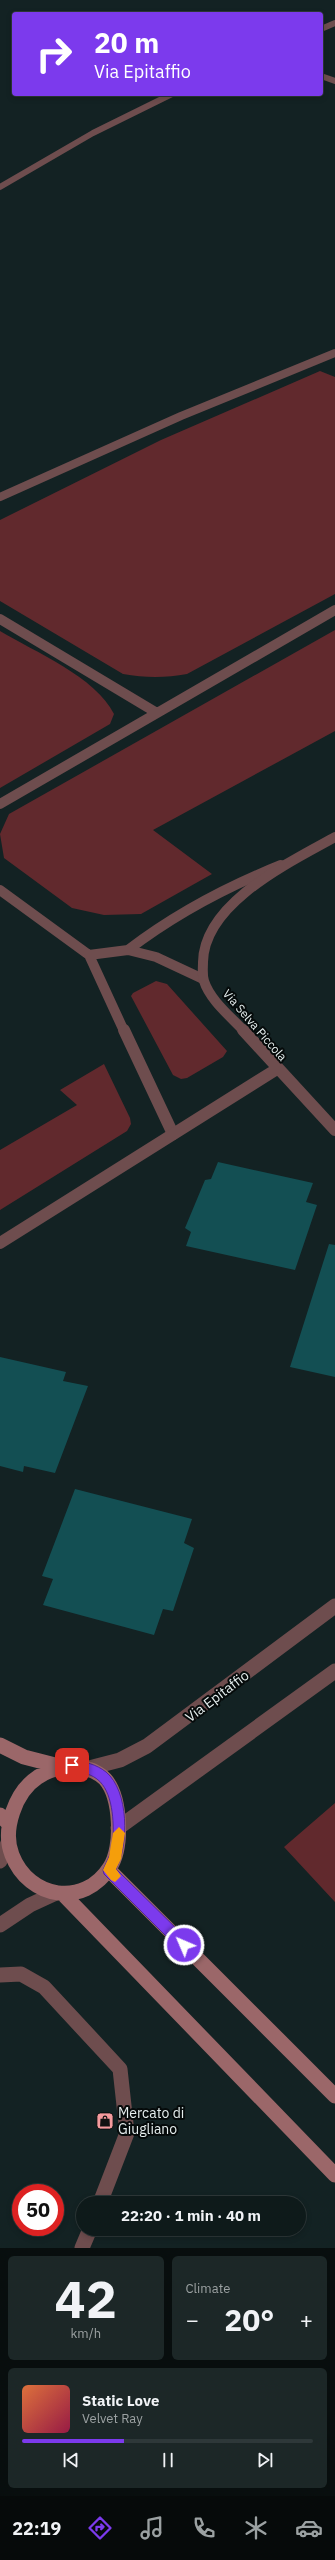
<!DOCTYPE html>
<meta charset="utf-8">
<style>
:root{--surface:#0e1a1a;--page:#1c2727;--text:#f1f3f6;--muted:#9ba1a2;--line:#2e3839;--accent:#7c3aed}
body{margin:0;font-family:"IBM Plex Sans",sans-serif;background:var(--page);color:var(--text);height:100vh;display:flex;flex-direction:column;font-size:15px;white-space:nowrap}
*{box-sizing:border-box;margin:0}
p{font-size:13px;color:var(--muted)}
.icon{flex:none;width:22px;height:22px;fill:none;stroke:currentColor;stroke-width:2;stroke-linecap:round;stroke-linejoin:round}
.map{position:relative;height:2248px;overflow:hidden}
.sheet{display:flex;flex-direction:column;gap:8px;padding:8px;background:#080e0e;flex:1}
.sheet>*{flex:none}
.top-card{position:absolute;left:12px;top:12px;width:311px;height:84px;border-radius:4px;box-shadow:0 2px 6px #0003,0 0 0 1px var(--line);background:#7c3aed;color:#fff;overflow:hidden}
.speed{position:absolute;left:12px;top:2184px;display:flex;gap:8px;font-size:20px;font-weight:700;text-align:center}
.speed>*{display:grid;place-content:center;width:52px;height:52px;border-radius:50%;background:var(--surface);box-shadow:0 2px 6px #0003,0 0 0 1px var(--line);line-height:1}
.speed .limit{border:6px solid #d22;background:#fff;color:#111}
.pin{position:absolute;display:grid;place-items:center;width:34px;height:34px;color:#fff;margin:-17px;border-radius:8px;box-shadow:0 2px 6px #0006}
.me{position:absolute;width:44px;margin:-22px;rotate:315deg;stroke-linejoin:round;filter:drop-shadow(0 0 3px #0008)}
.turn{display:flex;align-items:center;gap:14px;height:84px;padding:0 16px;font-size:18px}
.turn .icon{width:52px;height:52px;stroke-width:2.5}
.turn b{display:block;font-size:28px;line-height:34px}
.big{font-size:30px;font-weight:700;line-height:1.1}
.sheet .tile{flex:1;display:flex;flex-direction:column;justify-content:center;gap:6px;min-width:0;padding:0 14px;border-radius:6px;background:var(--page)}
.sheet .dial{align-items:center;gap:0}
.dial b{font-size:52px;line-height:1}
.song{display:flex;align-items:center;gap:12px}
.cover{width:48px;height:48px;border-radius:6px;background:linear-gradient(135deg,hsl(20 70% 55%),hsl(340 70% 35%))}
.played{height:4px;border-radius:2px;background:linear-gradient(90deg,var(--accent) 35%,var(--line) 35%)}
.keys{display:flex;justify-content:space-around;direction:ltr}
.heat{display:flex;justify-content:space-between;align-items:center;font-size:22px;direction:ltr}
.sheet .tiles{flex:1;display:grid;gap:8px;grid-template-columns:1fr 1fr}
.tile:last-child{grid-column:span 2}
.trip{position:absolute;left:76px;top:2196px;width:230px;height:40px;border-radius:20px;background:var(--surface);box-shadow:0 2px 6px #0003,0 0 0 1px var(--line);font-weight:700;line-height:40px;text-align:center}
.dock{display:flex;height:64px;justify-content:space-around;align-items:center;background:#060a0a;color:var(--muted)}
.dock .icon{width:28px;height:28px}
.dock .active{color:var(--accent)}
.dock b{font-size:18px;color:var(--text)}
.map>svg:first-child{display:block}
</style>
<div class="map">
<svg width="335" height="2248" viewBox="0 0 335 2248">
<rect width="100%" height="100%" fill="#132223"/>
<path fill="#61292d" d="M 320,371 L 335,377 L 335,594 L 187,674 C 166,678 145,678 123,674 L 0,601 L 0,520 L 161,440 Z
M 335,630 L 335,731 L 153,830 L 212,874 L 141,914 L 104,915 L 72,908 L 4,858 L 0,834 L 9,814 Z
M 0,631 C 35,652 96,677 114,714 L 110,724 L 0,788 Z
M 156,981 L 167,984 L 227,1051 L 223,1057 L 187,1078 L 181,1079 L 173,1075 L 131,996 L 133,993 Z
M 104,1064 L 130,1118 L 131,1124 L 127,1131 L 0,1210 L 0,1150 L 77,1105 L 60,1090 Z
M 335,1803 L 335,1902 L 284,1847 Z"/>
<path fill="#134f53" d="M 218,1162 L 313,1183 L 306,1202 L 317,1205 L 295,1270 L 186,1246 L 191,1232 L 185,1228 L 205,1180 L 211,1179 Z
M 329,1244 L 335,1245 L 335,1377 L 290,1367 Z
M 0,1357 L 66,1372 L 63,1381 L 88,1386 L 55,1473 L 24,1466 L 23,1472 L 0,1466 Z
M 75,1489 L 192,1519 L 184,1543 L 194,1548 L 173,1611 L 163,1609 L 154,1635 L 43,1605 L 53,1579 L 42,1576 Z"/>
<g fill="none" stroke-linecap="round" stroke-linejoin="round">
<path stroke="#6e4d4e" stroke-width="15" d="M 0,1975 L 21,1974 L 44,1987 L 120,2069 L 127,2133 L 100,2203
M 82,2248 L 90,2229"/>
<path stroke="#6e4d4e" stroke-width="6" d="M 321,29 L 335,23
M 321,76 L 335,81
M 0,187 L 93,133 L 172,94"/>
<path stroke="#6e4d4e" stroke-width="8" d="M 0,497 L 181,416 L 335,353"/>
<path stroke="#6e4d4e" stroke-width="10" d="M 0,619 L 157,713
M 0,804 L 335,610
M 0,890 L 89,955 L 124,1031
M 128,950 C 175,914 226,887 281,865
M 89,955 L 128,950 L 156,957 L 203,979"/>
<path stroke="#6e4d4e" stroke-width="12" d="M 124,1030 L 173,1134"/>
<path stroke="#6e4d4e" stroke-width="10" d="M 244,1031 C 230,1016 210,1000 204,981 C 202,975 203,968 203,962 C 204,903 290,862 335,837"/>
<path stroke="#6e4d4e" stroke-width="12" d="M 243,1030 L 335,1130
M 0,1243 L 277,1069"/>
<path stroke="#6e4d4e" stroke-width="15" d="M 89,1768 L 120,1760 L 147,1746 L 335,1606
M 118,1828 L 335,1671
M 0,1861 L 8,1843
M 0,1925 L 30,1905 L 56,1893"/>
<path stroke="#9b6769" stroke-width="15" d="M 0,1745 L 24,1757 L 59,1766
M 72,1765 C 84,1767 96,1770 105,1779 C 121,1797 123,1847 110,1867 C 84,1908 29,1899 12,1855 C 2,1830 15,1792 38,1777 C 48,1770 60,1767 72,1765 Z
M 0,1815 L 9,1824
M 109,1870 L 335,2096
M 64,1895 L 335,2175"/>
</g>
<path fill="#7c3aed" stroke="#51269a" d="M 72,1760 C 85,1762 96,1764 106,1772 C 129,1791 129,1845 116,1869 L 188,1940 L 190,1945 L 188,1949 L 184,1951 L 179,1949 L 104,1874 L 103,1870 C 107,1860 113,1851 113,1841 C 114,1822 113,1791 97,1779 C 88,1772 78,1773 68,1769 L 68,1761 Z"/>
<path fill="#f59e0b" d="M 119,1827 L 125,1833 L 121,1859 L 116,1869 L 121,1876 L 115,1882 L 111,1880 L 103,1870 L 109,1857 L 113,1833 Z"/>
<defs>
<g id="shop-square" transform="scale(0.9)"><rect x="-9" y="-9" width="18" height="18" rx="4" fill="#f59b9e" stroke="#050a0a"/><path d="M-5-2.5h2.3a2.7 3.5 0 0 1 5.4 0H5L5.5 6h-11ZM-1.5-2.5h3a1.5 2.3 0 0 0-3 0Z" fill="#111"/></g>
</defs>
<g fill-rule="evenodd">
<use href="#shop-square" x="105" y="2121"/>
</g>
<g text-anchor="middle" dominant-baseline="central" stroke-width="4" stroke-linejoin="round" paint-order="stroke">
<g font-size="12" fill="#e5eeee" stroke="#050a0a">
<text transform="translate(255 1025) rotate(49)">Via Selva Piccola</text>
</g>
<g font-size="14" fill="#e5eeee" stroke="#050a0a">
<text transform="translate(217 1696) rotate(-37)">Via Epitaffio</text>
</g>
<g font-size="14" fill="#e5eeee" stroke="#050a0a" text-anchor="start">
<text x="118" y="2113">Mercato di<tspan x="118" dy="16">Giugliano</tspan></text>
</g>
</g>
</svg>
<div class="speed"><div class="limit">50</div></div>
<div class="pin" style="left:72px;top:1765px;background:#d93025"><svg class="icon" aria-label="arrive" viewBox="0 0 24 24"><path d="M6 21V4h12l-3 4 3 4H6"/></svg></div>
<svg class="me" style="left:184px;top:1945px" viewBox="-20 -20 40 40"><circle r="17" fill="#7c3aed" stroke="#fff" stroke-width="3"/><path d="M0-11L8 9 0 5-8 9z" fill="#fff"/></svg>
<div class="trip">22:20 · 1 min · 40 m</div>
<div class="top-card">
<div class="turn"><svg class="icon" aria-label="right" viewBox="0 0 24 24"><path d="M7 20v-9h11M14 6l5 5-5 5"/></svg><div><b>20 m</b>Via Epitaffio</div></div>
</div>
</div>
<section class="sheet">
<div class="tiles">
<div class="tile dial"><b>42</b><p>km/h</p></div>
<div class="tile"><p>Climate</p>
<div class="heat"><a>−</a><b class="big">20°</b><a>+</a></div>
</div>
<div class="tile">
<div class="song"><i class="cover"></i><div><b>Static Love</b><p>Velvet Ray</p></div></div>
<div class="played"></div>
<div class="keys"><svg class="icon" aria-label="previous" viewBox="0 0 24 24"><path d="M18 5L8 12l10 7zM5 5v14"/></svg><svg class="icon" aria-label="pause" viewBox="0 0 24 24"><path d="M8 5v14M16 5v14"/></svg><svg class="icon" aria-label="next" viewBox="0 0 24 24"><path d="M6 5l10 7-10 7zM19 5v14"/></svg></div>
</div>
</div>
</section>
<nav class="dock">
<b>22:19</b>
<svg class="icon active" aria-label="directions" viewBox="0 0 24 24"><path d="M12 3l9 9-9 9-9-9zM9 14v-3h6M13 9l2 2-2 2"/></svg>
<svg class="icon" aria-label="music" viewBox="0 0 24 24"><path d="M9 18V5l10-2v13"/><circle cx="6" cy="18" r="3"/><circle cx="16" cy="16" r="3"/></svg>
<svg class="icon" aria-label="phone" viewBox="0 0 24 24"><path d="M5 4h4l2 5-3 2q2 4 5 5l2-3 5 2v4C11 20 4 13 5 4z"/></svg>
<svg class="icon" aria-label="climate" viewBox="0 0 24 24"><path d="M12 3v18M4 7l16 10M4 17L20 7"/></svg>
<svg class="icon" aria-label="car" viewBox="0 0 24 24"><path d="M5 17H2v-5l4-1 3-4h7l3 4 3 1v5h-3M9 17h6M6 11h13"/><circle cx="7" cy="17" r="2"/><circle cx="17" cy="17" r="2"/></svg>
</nav>
